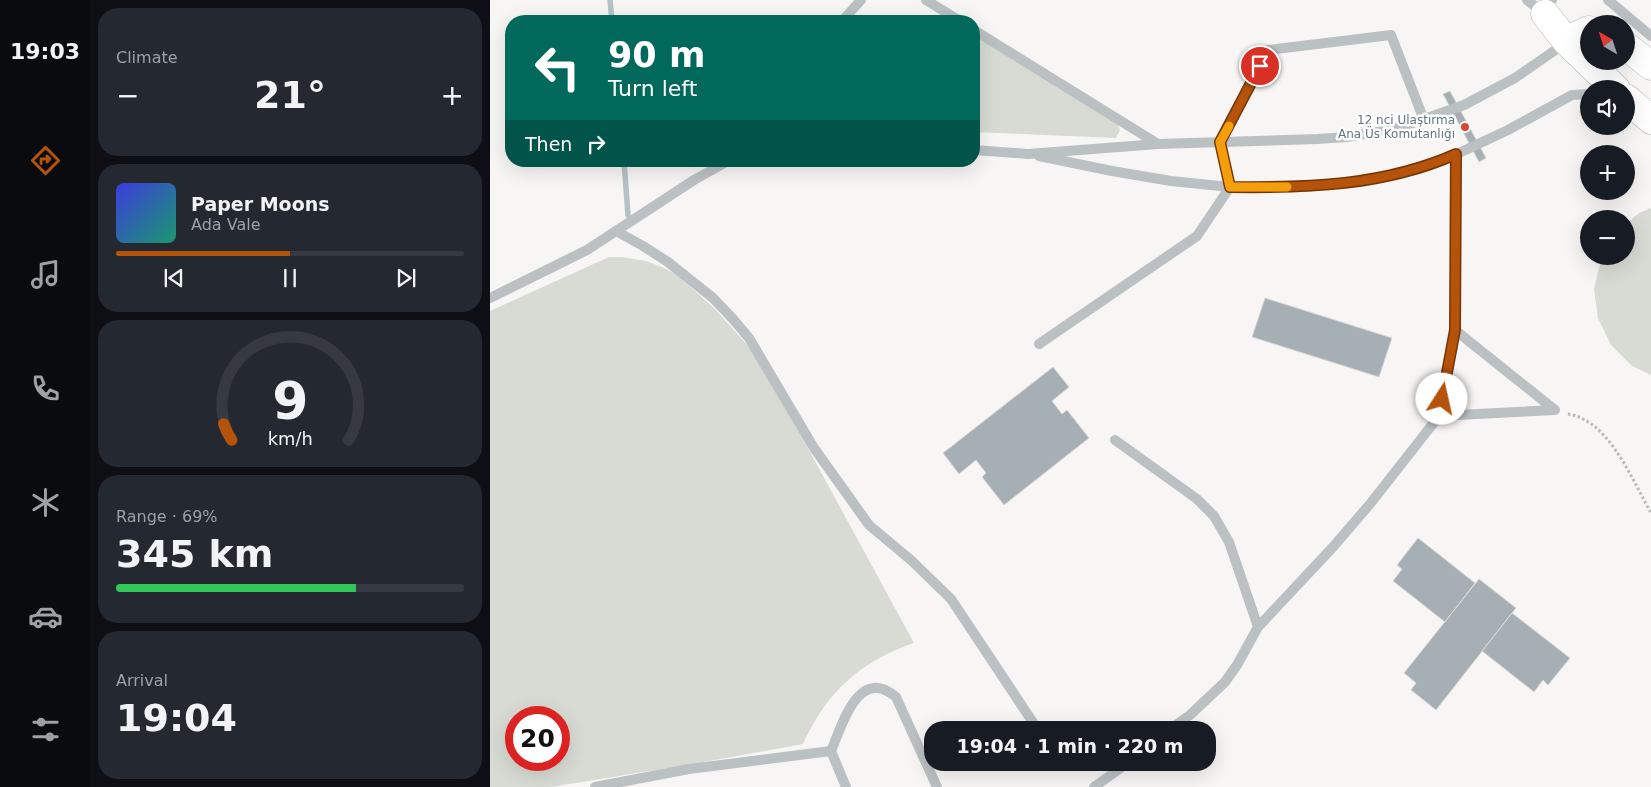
<!DOCTYPE html>
<meta charset="utf-8">
<style>
:root{--surface:#171b24;--page:#242831;--text:#f1f3f6;--muted:#9ea1a6;--line:#363941;--accent:#b45309}
body{margin:0;font-family:"DejaVu Sans",sans-serif;background:var(--page);color:var(--text);height:100vh;display:flex;flex-direction:column;font-size:19px;white-space:nowrap}
*{box-sizing:border-box;margin:0}
p{font-size:16px;color:var(--muted)}
.icon{flex:none;width:28px;height:28px;fill:none;stroke:currentColor;stroke-width:2;stroke-linecap:round;stroke-linejoin:round}
.map{position:relative;flex:1;overflow:hidden}
.drawer{display:flex;flex-direction:column;gap:8px;padding:8px;background:#0d0f14;width:400px}
.drawer>*{flex:none}
.top-card{position:absolute;left:15px;top:15px;width:475px;height:152px;border-radius:20px;box-shadow:0 5px 20px #0002;background:#00695c;color:#fff;overflow:hidden}
.needle{width:32px;rotate:321deg}
.buttons{position:absolute;left:1090px;top:15px;display:grid;gap:10px}
.buttons a{display:grid;place-items:center;width:55px;height:55px;border-radius:50%;background:var(--surface);box-shadow:0 5px 20px #0002;font-size:25px}
.speed{position:absolute;left:15px;top:706px;display:flex;gap:10px;font-size:25px;font-weight:700;text-align:center}
.speed>*{display:grid;place-content:center;width:65px;height:65px;border-radius:50%;background:var(--surface);box-shadow:0 5px 20px #0002;line-height:1}
.speed .limit{border:8px solid #d22;background:#fff;color:#111}
.pin{position:absolute;display:grid;place-items:center;width:42px;height:42px;color:#fff;margin:-21px;border:2px solid #fff;border-radius:50%;box-shadow:0 1px 5px #0007}
.me{position:absolute;width:55px;margin:-28px;rotate:10deg;stroke-linejoin:round;filter:drop-shadow(0 0 4px #0008)}
.turn{display:flex;align-items:center;gap:18px;height:105px;padding:0 20px;font-size:22px}
.turn .icon{width:65px;height:65px;stroke-width:2.5}
.turn b{display:block;font-size:35px;line-height:42px}
.then{display:flex;align-items:center;height:48px;padding:0 20px;background:#0003;gap:10px;font-size:19px}
.big{font-size:38px;font-weight:700;line-height:1.1}
.drawer .widget{flex:1;display:flex;flex-direction:column;justify-content:center;gap:8px;min-width:0;padding:0 18px;border-radius:20px;background:var(--page)}
.drawer .dial{align-items:center;gap:0}
.dial svg{height:130px;overflow:visible;fill:none;stroke:var(--line);stroke-width:7;stroke-linecap:round;text-anchor:middle}
.dial text{fill:var(--text);stroke:none}
.song{display:flex;align-items:center;gap:15px}
.cover{width:60px;height:60px;border-radius:8px;background:linear-gradient(135deg,hsl(240 70% 55%),hsl(160 70% 35%))}
.played{height:5px;border-radius:2px;background:linear-gradient(90deg,var(--accent) 50%,var(--line) 50%)}
.keys{display:flex;justify-content:space-around;direction:ltr}
.heat{display:flex;justify-content:space-between;align-items:center;font-size:28px;direction:ltr}
.charge{height:8px;border-radius:4px;background:linear-gradient(90deg,#34c759 69%,var(--line) 0)}
.trip{position:absolute;left:434px;top:721px;width:292px;height:50px;border-radius:20px;background:var(--surface);box-shadow:0 5px 20px #0002;font-weight:700;line-height:50px;text-align:center}
main{display:flex;flex:1;min-height:0}
.dock{display:flex;flex-direction:column;width:90px;justify-content:space-around;align-items:center;background:#090b0e;color:var(--muted)}
.dock .icon{width:35px;height:35px}
.dock .selected{color:var(--accent)}
.dock b{font-size:22px;color:var(--text)}
.map>svg:first-child{display:block}
</style>
<main>
<nav class="dock">
<b>19:03</b>
<svg class="icon selected" aria-label="directions" viewBox="0 0 24 24"><path d="M12 3l9 9-9 9-9-9zM9 14v-3h6M13 9l2 2-2 2"/></svg>
<svg class="icon" aria-label="music" viewBox="0 0 24 24"><path d="M9 18V5l10-2v13"/><circle cx="6" cy="18" r="3"/><circle cx="16" cy="16" r="3"/></svg>
<svg class="icon" aria-label="phone" viewBox="0 0 24 24"><path d="M5 4h4l2 5-3 2q2 4 5 5l2-3 5 2v4C11 20 4 13 5 4z"/></svg>
<svg class="icon" aria-label="climate" viewBox="0 0 24 24"><path d="M12 3v18M4 7l16 10M4 17L20 7"/></svg>
<svg class="icon" aria-label="car" viewBox="0 0 24 24"><path d="M5 17H2v-5l4-1 3-4h7l3 4 3 1v5h-3M9 17h6M6 11h13"/><circle cx="7" cy="17" r="2"/><circle cx="17" cy="17" r="2"/></svg>
<svg class="icon" aria-label="filters" viewBox="0 0 24 24"><path d="M4 7h16M4 17h16"/><circle cx="9" cy="7" r="2"/><circle cx="15" cy="17" r="2"/></svg>
</nav>
<section class="drawer">
<div class="widget"><p>Climate</p>
<div class="heat"><a>−</a><b class="big">21°</b><a>+</a></div>
</div>
<div class="widget">
<div class="song"><i class="cover"></i><div><b>Paper Moons</b><p>Ada Vale</p></div></div>
<div class="played"></div>
<div class="keys"><svg class="icon" aria-label="previous" viewBox="0 0 24 24"><path d="M18 5L8 12l10 7zM5 5v14"/></svg><svg class="icon" aria-label="pause" viewBox="0 0 24 24"><path d="M8 5v14M16 5v14"/></svg><svg class="icon" aria-label="next" viewBox="0 0 24 24"><path d="M6 5l10 7-10 7zM19 5v14"/></svg></div>
</div>
<div class="widget dial"><svg viewBox="0 0 100 80">
<path d="M14 69A42 42 0 1 1 86 69"/>
<path d="M14 69A42 42 0 0 1 9 59" stroke="#b45309"/>
<text x="50" y="56" font-size="32" font-weight="700">9</text>
<text x="50" y="72" font-size="11">km/h</text>
</svg></div>
<div class="widget"><p>Range · 69%</p><b class="big">345 km</b><div class="charge"></div></div>
<div class="widget"><p>Arrival</p><b class="big">19:04</b></div>
</section>
<div class="map">
<svg width="1161" height="787" viewBox="0 0 1161 787">
<rect width="100%" height="100%" fill="#f7f6f4"/>
<path fill="#d7dbd3" fill-rule="evenodd" d="M 484,30 L 627,122 L 630,130 L 626,138 L 484,132 Z
M 1161,208 L 1161,375 L 1142,366 L 1121,345 L 1108,318 L 1104,289 L 1112,256 L 1136,256 L 1136,224 L 1149,213 Z
M 119,257 L 132,257 L 156,261 L 172,267 L 187,275 L 224,308 L 259,347 L 275,370 L 302,419 L 424,643 C 370,661 336,693 313,744 L 197,765 L 61,787 L 0,787 L 0,311 ZM 26,718 L 69,718 L 69,760 L 26,760 Z"/>
<g fill="none" stroke-linecap="round" stroke-linejoin="round">
<path stroke="#b6c3c6" stroke-width="5.5" d="M 120,0 L 122,21
M 134,161 L 138,215"/>
</g>
<path fill="#a6afb3" stroke="#d8d8d6" d="M 960,91 L 996,158 L 989,162 L 953,94 Z
M 775,298 L 902,338 L 889,377 L 762,337 Z
M 563,367 L 579,387 L 562,401 L 572,414 L 577,410 L 599,438 L 514,505 L 492,477 L 496,473 L 486,460 L 469,474 L 453,453 Z
M 928,538 L 985,583 L 955,622 L 903,581 L 912,569 L 907,565 Z
M 989,579 L 1026,608 L 946,710 L 921,690 L 926,683 L 914,673 Z
M 1022,613 L 1080,658 L 1058,685 L 1053,680 L 1044,692 L 992,651 Z"/>
<g fill="none" stroke-linecap="round" stroke-linejoin="round">
<g stroke="#b2b7ba" stroke-width="29">
<path id="primary" d="M 1055,14 L 1077,42 L 1126,89
M 1077,42 L 1086,36 L 1099,30
M 1136,46 L 1161,66
M 1136,98 L 1161,120"/>
</g>
<path stroke="#b6babc" stroke-width="3" stroke-dasharray="2.5 2.5" stroke-linecap="butt" d="M 1078,414 C 1083,415 1088,416 1093,419 C 1124,434 1144,483 1161,513"/>
<path stroke="#bbc1c3" stroke-width="10" d="M 436,0 L 470,21
M 1037,0 L 1055,14 L 1062,0
M 1118,0 L 1161,36
M 352,21 L 371,0
M 484,30 L 668,144
M 484,150 L 538,154 L 668,144 L 827,139 L 857,137 L 887,132 L 917,125 L 974,105 L 1025,78 L 1077,42
M 549,156 L 622,171 L 681,181 L 740,187 L 814,187 L 877,181 L 929,169 L 952,161 L 1018,130 L 1082,95 L 1099,94
M 126,231 L 153,246 L 178,262 L 223,298 L 243,319 L 259,338 L 324,448 L 379,525 L 422,561 L 461,599 L 548,730
M 0,298 L 97,250 L 204,180 L 238,161
M 965,330 L 1065,410
M 549,344 L 707,236 L 740,187 L 730,142 L 778,50 L 901,35 L 934,120
M 949,416 L 1065,410
M 625,440 L 707,499 L 724,516 L 739,542 L 768,627
M 679,730 L 700,715 L 735,682 L 747,665 L 768,627 L 843,547 L 880,504 L 949,416 L 965,330 L 966,154
M 105,787 L 199,769 L 341,751
M 356,787 L 341,751 C 352,726 368,665 406,697 L 447,787
M 604,787 L 639,762"/>
<use href="#primary" stroke="#fff" stroke-width="28"/>
</g>
<g fill="none" stroke-linecap="round" stroke-linejoin="round">
<g stroke="#753606" stroke-width="12">
<path id="route" d="M 770,66 L 730,142 L 740,187 C 817,188 894,186 966,154 L 965,330 L 952,399"/>
</g>
<use href="#route" stroke="#b45309" stroke-width="9"/>
<path stroke="#f59e0b" stroke-width="9" d="M 739,126 L 730,142 L 740,187 L 797,187"/>
</g>
<circle fill="#d74834" stroke="#fff" stroke-width="2" cx="975" cy="127" r="5"/>
<g text-anchor="middle" dominant-baseline="central" stroke-width="5" stroke-linejoin="round" paint-order="stroke">
<g font-size="12" fill="#64757d" stroke="#fff" text-anchor="end">
<text x="965" y="120">12 nci Ulaştırma<tspan x="965" dy="14">Ana Üs Komutanlığı</tspan></text>
</g>
</g>
</svg>
<div class="buttons">
<a><svg class="needle" viewBox="-14 -14 28 28"><path d="M0-13l5 13h-10z" fill="#e53935"/><path d="M0 13l5-13h-10z" fill="#9ea1a6"/></svg></a>
<a><svg class="icon" aria-label="sound" viewBox="0 0 24 24"><path d="M4 9h4l5-4v14l-5-4H4zM17 9q2 3 0 6"/></svg></a>
<a>+</a>
<a>−</a>
</div>
<div class="speed"><div class="limit">20</div></div>
<div class="pin" style="left:770px;top:66px;background:#d93025"><svg class="icon" aria-label="arrive" viewBox="0 0 24 24"><path d="M6 21V4h12l-3 4 3 4H6"/></svg></div>
<svg class="me" style="left:952px;top:399px" viewBox="-20 -20 40 40"><circle r="19" fill="#fff"/><path d="M0-13L10 11 0 6-10 11z" fill="#b45309"/></svg>
<div class="trip">19:04 · 1 min · 220 m</div>
<div class="top-card">
<div class="turn"><svg class="icon" aria-label="left" viewBox="0 0 24 24"><path d="M17 20v-9H6M10 6l-5 5 5 5"/></svg><div><b>90 m</b>Turn left</div></div>
<div class="then">Then<svg class="icon" aria-label="right" viewBox="0 0 24 24"><path d="M7 20v-9h11M14 6l5 5-5 5"/></svg></div>
</div>
</div>
</main>
